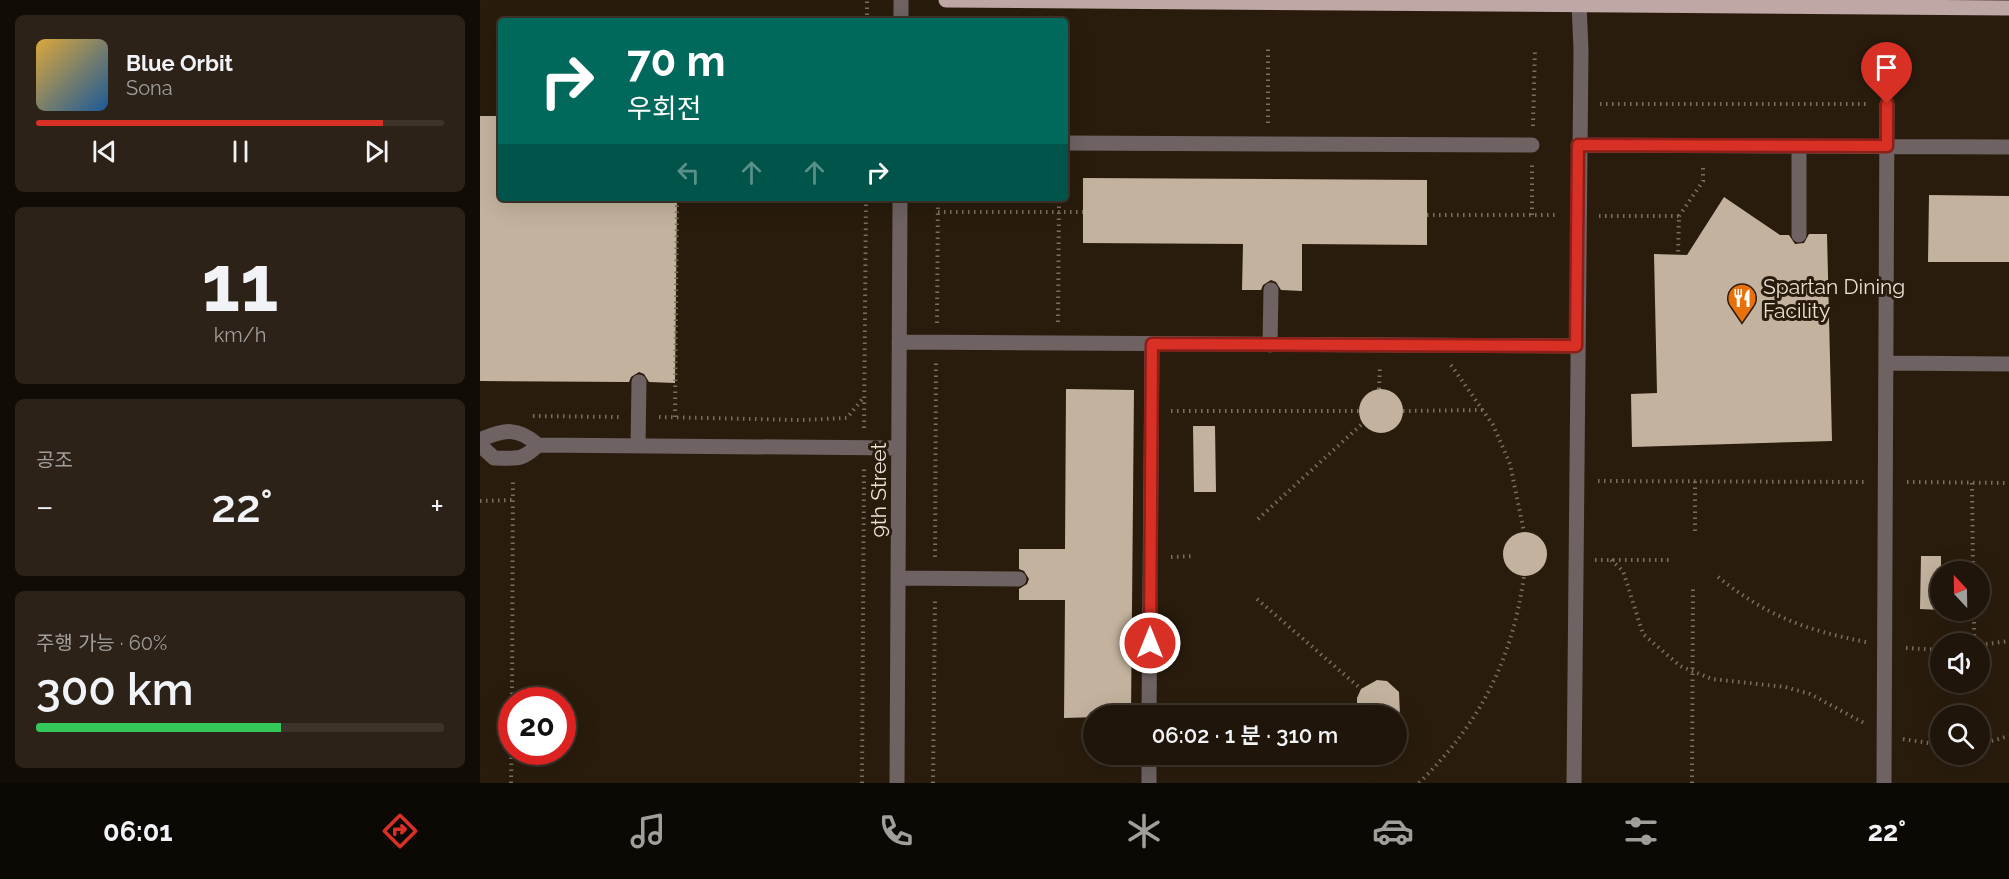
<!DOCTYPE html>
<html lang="ko">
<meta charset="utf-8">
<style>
:root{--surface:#1f150a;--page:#2c2218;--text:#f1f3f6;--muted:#a19f9c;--line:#3c342b;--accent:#d93025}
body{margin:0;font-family:Raleway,"Noto Sans KR",sans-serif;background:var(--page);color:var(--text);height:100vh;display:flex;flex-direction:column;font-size:22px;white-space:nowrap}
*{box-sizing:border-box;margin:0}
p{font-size:20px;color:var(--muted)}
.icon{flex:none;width:33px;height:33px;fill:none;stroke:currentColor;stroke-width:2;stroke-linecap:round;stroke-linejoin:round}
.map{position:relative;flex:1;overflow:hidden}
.panel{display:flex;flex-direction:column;gap:15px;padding:15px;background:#110c06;width:480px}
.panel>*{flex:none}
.top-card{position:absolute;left:18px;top:18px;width:570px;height:183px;border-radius:6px;box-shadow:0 6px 24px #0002,0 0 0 2px var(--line);background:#00695c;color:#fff;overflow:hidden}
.needle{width:39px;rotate:338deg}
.fabs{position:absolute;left:1450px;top:561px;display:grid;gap:12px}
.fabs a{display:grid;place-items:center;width:60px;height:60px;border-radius:50%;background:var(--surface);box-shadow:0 6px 24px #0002,0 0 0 2px var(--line);font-size:30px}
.speed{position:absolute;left:18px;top:687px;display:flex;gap:12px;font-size:30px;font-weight:700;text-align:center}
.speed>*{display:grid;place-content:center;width:78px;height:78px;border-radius:50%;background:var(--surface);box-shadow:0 6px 24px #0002,0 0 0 2px var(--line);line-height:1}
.speed .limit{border:9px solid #d22;background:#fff;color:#111}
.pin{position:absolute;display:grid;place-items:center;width:51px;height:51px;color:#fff;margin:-62px -26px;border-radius:50% 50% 50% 0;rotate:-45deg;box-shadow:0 0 6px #0007}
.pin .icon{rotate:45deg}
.me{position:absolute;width:66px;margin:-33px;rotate:0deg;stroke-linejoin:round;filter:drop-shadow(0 0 4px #0008)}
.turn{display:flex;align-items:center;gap:21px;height:126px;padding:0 30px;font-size:27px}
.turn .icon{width:78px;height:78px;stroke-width:2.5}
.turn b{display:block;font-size:42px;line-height:51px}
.lanes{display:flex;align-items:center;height:57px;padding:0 30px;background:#0003;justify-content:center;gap:30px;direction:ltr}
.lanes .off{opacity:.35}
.big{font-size:45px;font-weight:600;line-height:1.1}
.panel .card{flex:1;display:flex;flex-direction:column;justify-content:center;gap:9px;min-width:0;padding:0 21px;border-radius:9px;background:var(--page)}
.panel .dial{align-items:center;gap:0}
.dial b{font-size:78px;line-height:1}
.song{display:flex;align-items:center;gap:18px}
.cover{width:72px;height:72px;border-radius:9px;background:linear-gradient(135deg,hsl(40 70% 55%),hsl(210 70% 35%))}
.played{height:6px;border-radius:3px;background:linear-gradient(90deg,var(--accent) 85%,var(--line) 85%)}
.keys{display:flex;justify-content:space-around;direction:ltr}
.heat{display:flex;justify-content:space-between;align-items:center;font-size:33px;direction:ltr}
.charge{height:9px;border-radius:4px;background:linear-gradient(90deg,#34c759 60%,var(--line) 0)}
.trip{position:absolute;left:603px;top:705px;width:324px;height:60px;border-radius:30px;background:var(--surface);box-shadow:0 6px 24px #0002,0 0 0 2px var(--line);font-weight:600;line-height:60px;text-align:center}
.dock{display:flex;height:96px;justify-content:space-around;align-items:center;background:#0c0804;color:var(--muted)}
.dock .icon{width:42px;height:42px}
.dock .active{color:var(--accent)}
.dock b{font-size:27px;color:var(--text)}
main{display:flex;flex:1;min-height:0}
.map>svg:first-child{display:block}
</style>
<main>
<section class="panel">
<div class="card">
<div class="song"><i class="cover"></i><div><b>Blue Orbit</b><p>Sona</p></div></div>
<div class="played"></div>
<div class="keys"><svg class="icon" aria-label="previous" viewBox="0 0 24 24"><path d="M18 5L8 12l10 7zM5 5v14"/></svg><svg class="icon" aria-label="pause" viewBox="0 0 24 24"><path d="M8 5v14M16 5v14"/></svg><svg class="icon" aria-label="next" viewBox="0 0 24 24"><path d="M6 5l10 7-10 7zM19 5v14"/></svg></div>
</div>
<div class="card dial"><b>11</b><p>km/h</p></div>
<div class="card"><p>공조</p>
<div class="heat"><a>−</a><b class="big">22°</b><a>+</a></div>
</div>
<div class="card"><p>주행 가능 · 60%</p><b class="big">300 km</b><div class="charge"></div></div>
</section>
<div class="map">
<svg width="1529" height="783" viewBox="0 0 1529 783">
<rect width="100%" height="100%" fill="#291c0d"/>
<path fill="#c2b29e" d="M 0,116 L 21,116 L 21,198 L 197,198 L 195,383 L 169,382 L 164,374 L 159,372 L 151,377 L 149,382 L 0,381 Z
M 603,178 L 947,180 L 947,245 L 822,244 L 822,291 L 801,290 L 796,282 L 791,280 L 783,285 L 781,290 L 762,290 L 763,244 L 603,243 Z
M 1449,195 L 1529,196 L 1529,262 L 1448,262 Z
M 1244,197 L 1300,235 L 1309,235 L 1315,244 L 1324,243 L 1329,234 L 1347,234 L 1352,441 L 1152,447 L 1151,394 L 1177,393 L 1174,254 L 1207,255 Z
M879 411a22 22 0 1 1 44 0a22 22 0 1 1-44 0Z
M 586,389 L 654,390 L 651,716 L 584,718 L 585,600 L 539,600 L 539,589 L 547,584 L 549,579 L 544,571 L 539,569 L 539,549 L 585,549 Z
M 713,426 L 735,426 L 736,492 L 714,492 Z
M1023 554a22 22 0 1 1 44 0a22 22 0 1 1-44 0Z
M 1441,556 L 1461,556 L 1461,610 L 1440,609 Z
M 897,680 L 907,681 L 919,692 L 920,716 L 877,716 L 877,698 L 881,689 Z"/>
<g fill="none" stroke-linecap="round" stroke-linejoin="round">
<path stroke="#796e61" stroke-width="4" stroke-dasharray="1.5 4.5" stroke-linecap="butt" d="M 387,21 L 387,0
M 1120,104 L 1386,104
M 788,123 L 788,47
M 1053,126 L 1055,49
M 458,212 L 603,212
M 947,215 L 1078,215
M 1052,215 L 1052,164
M 1119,216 L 1199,216 L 1198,255
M 1199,216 L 1223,181 L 1223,164
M 578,322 L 579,198
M 457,323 L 458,198
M 971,365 L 1013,425 L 1030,464 L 1044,532
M 899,389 L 900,365
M 691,411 L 879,411
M 923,411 L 1003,410
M 53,416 L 139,417
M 179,417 L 321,420 L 367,418 L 384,397
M 195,417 L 197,198
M 384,428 L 386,198
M 1118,481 L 1386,482
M 1427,482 L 1529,483
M 1492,483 L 1493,572
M 0,501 L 34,500
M 778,519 L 882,424
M 1215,531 L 1215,481
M 455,557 L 456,361
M 691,557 L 714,556
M 1115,560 L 1190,560
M 1131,560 L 1143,571 L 1163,634 L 1200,666 L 1232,679 L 1305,687 L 1330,694 L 1384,723
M 1238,577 C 1287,616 1325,630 1386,642
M 777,599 L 881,689
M 1494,610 L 1494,644
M 1500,645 L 1529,641
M 1426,648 L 1461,650
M 32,700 L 33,478
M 689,708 L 877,709
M 1423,739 L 1461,745
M 1500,744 L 1529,736
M 31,783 L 32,712
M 382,783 L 384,469
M 453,783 L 455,598
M 939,783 C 1000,723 1032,661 1044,576
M 1212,783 L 1213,589"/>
<path stroke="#6e6262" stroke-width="15" d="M 421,21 L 421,0
M 585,143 L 1052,145
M 1098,145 L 1529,147
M 1319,235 L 1319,146
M 419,342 L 1097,346
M 790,345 L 791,290
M 1406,363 L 1529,364
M 0,440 C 24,429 38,427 58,445 L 419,448
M 0,445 L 14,458 C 37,458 42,461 58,445
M 158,446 L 159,382
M 418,578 L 539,579
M 669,716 L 672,344
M 417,783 L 420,198
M 669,783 L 669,754
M 1094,783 L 1101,49 L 1099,5
M 1404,783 L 1407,104"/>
<path stroke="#bea7a5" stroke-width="15" d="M 466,0 L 1529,8"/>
</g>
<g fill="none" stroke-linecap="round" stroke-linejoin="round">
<g stroke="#8d1f18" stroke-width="15">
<path id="route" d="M 670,643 L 672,344 L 1096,346 L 1098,145 L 1407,146 L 1407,104"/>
</g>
<use href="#route" stroke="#d93025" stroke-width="10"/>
</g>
<defs>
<g id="restaurant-pin" transform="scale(1.5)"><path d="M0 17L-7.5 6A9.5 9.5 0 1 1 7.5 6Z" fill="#e8710a" stroke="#291c0d"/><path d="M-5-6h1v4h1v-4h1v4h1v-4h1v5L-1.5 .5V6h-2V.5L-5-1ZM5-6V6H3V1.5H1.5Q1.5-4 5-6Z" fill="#fff"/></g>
</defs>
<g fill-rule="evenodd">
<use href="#restaurant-pin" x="1262" y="298"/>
</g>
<g text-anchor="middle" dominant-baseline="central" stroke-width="6" stroke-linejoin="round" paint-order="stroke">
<g font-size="21" fill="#e8dfd5" stroke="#291c0d" text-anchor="start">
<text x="1283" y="286">Spartan Dining<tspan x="1283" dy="24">Facility</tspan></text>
</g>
<g font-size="21" fill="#e8dfd5" stroke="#291c0d">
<text transform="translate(398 490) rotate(-90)">9th Street</text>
</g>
</g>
</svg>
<div class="fabs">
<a><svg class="needle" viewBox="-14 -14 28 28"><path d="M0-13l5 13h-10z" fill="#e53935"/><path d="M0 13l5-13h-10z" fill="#a19f9c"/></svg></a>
<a><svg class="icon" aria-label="sound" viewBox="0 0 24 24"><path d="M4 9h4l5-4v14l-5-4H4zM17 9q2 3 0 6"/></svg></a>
<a><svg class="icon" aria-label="search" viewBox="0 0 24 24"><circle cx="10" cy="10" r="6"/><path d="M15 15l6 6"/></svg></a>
</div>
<div class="speed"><div class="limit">20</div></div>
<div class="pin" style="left:1407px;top:104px;background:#d93025"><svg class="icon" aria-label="arrive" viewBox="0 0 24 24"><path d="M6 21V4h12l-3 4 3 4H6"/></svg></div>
<svg class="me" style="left:670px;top:643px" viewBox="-20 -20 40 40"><circle r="17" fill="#d93025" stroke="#fff" stroke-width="3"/><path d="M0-11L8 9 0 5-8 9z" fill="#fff"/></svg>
<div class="trip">06:02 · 1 분 · 310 m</div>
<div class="top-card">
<div class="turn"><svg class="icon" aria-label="right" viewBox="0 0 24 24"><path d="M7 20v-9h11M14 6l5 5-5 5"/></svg><div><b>70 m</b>우회전</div></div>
<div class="lanes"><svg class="icon off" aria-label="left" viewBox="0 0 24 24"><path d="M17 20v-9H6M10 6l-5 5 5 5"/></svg><svg class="icon off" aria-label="ahead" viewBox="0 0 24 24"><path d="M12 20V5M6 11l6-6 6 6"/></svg><svg class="icon off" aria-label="ahead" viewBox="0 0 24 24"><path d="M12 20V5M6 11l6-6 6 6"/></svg><svg class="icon" aria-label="right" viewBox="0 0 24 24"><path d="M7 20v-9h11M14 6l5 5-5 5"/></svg></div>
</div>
</div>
</main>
<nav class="dock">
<b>06:01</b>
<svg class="icon active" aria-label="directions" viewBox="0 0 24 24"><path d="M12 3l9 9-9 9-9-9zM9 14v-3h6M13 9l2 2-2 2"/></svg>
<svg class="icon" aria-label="music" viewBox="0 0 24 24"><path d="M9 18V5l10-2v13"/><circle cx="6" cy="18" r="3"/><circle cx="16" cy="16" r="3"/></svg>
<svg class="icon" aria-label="phone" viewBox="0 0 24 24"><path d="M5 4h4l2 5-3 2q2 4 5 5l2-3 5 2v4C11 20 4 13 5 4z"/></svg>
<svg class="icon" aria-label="climate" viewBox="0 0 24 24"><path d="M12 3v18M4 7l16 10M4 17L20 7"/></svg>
<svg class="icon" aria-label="car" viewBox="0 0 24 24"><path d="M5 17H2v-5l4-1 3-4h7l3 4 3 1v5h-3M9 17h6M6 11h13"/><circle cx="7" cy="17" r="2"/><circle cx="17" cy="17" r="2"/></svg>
<svg class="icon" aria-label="filters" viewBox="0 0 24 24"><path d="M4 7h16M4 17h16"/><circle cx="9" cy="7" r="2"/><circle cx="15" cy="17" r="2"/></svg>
<b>22°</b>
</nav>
